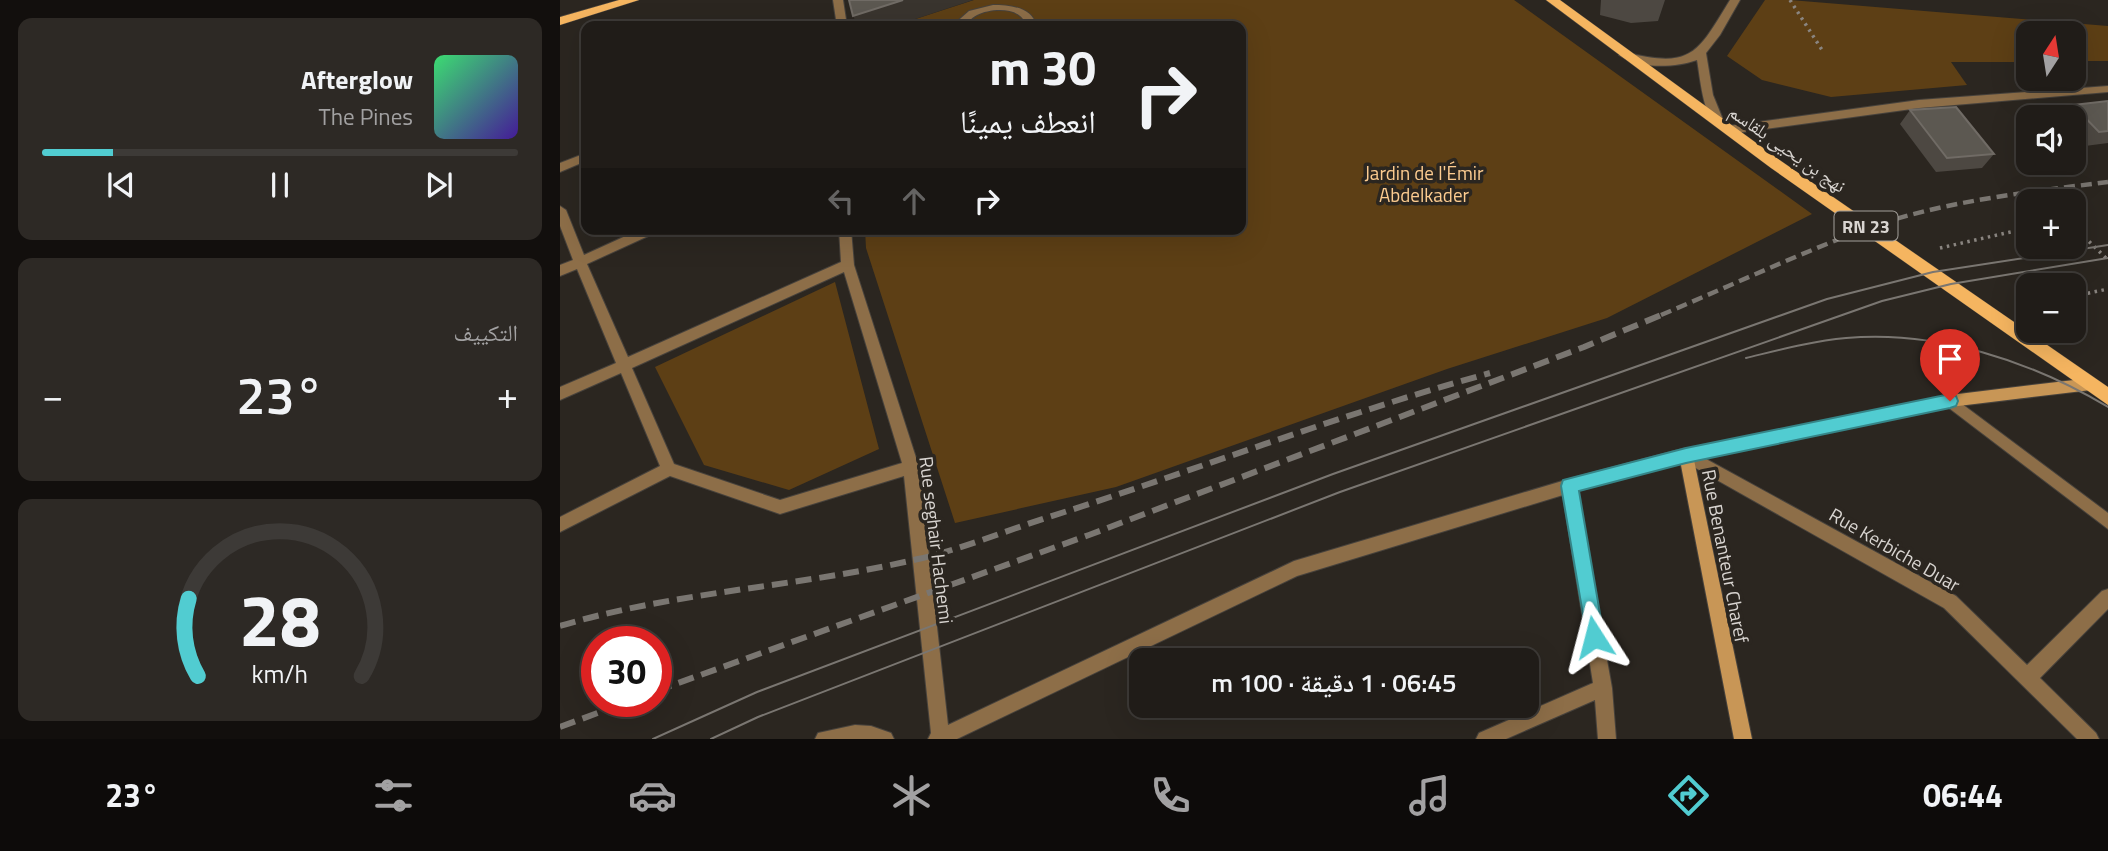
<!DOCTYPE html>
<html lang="ar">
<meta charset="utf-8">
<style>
:root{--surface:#201c18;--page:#2d2925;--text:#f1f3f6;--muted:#a2a1a2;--line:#3d3a37;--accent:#51ccd1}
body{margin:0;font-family:"Titillium Web","Noto Naskh Arabic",sans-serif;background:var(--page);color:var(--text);direction:rtl;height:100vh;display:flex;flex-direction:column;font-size:26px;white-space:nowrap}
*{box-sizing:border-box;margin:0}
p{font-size:23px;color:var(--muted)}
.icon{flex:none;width:38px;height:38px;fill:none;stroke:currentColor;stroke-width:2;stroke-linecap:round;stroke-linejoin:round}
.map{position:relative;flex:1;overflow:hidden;direction:ltr}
.panel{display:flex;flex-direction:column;gap:18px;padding:18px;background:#120f0d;width:560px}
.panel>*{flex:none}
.top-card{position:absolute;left:21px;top:21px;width:665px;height:214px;border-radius:14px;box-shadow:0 7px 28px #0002,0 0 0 2px var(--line);direction:rtl;background:#201c18;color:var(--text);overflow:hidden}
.needle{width:46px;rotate:12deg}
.tools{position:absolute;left:1456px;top:21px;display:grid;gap:14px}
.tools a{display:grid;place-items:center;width:70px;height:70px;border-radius:14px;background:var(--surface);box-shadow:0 7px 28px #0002,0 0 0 2px var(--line);font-size:35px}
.speed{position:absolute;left:21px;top:626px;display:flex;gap:14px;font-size:35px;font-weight:700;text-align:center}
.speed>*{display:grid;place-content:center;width:91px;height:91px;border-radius:50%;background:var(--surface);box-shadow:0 7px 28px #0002,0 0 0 2px var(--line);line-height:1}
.speed .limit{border:10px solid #d22;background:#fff;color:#111}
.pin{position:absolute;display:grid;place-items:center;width:60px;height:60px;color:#fff;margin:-72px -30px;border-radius:50% 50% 50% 0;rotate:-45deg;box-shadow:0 0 7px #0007}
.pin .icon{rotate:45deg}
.me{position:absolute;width:77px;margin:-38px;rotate:351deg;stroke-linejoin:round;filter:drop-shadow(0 0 5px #0008)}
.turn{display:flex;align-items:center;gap:24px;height:147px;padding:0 35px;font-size:32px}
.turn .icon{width:91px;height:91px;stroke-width:2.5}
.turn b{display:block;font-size:49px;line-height:60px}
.lanes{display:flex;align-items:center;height:66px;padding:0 35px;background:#0003;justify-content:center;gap:35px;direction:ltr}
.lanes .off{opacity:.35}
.big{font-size:52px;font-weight:600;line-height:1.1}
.panel .tile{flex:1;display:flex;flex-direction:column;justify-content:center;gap:10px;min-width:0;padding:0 24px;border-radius:14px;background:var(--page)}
.panel .dial{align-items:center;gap:0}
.dial svg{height:182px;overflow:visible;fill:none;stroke:var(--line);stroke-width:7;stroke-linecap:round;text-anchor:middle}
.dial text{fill:var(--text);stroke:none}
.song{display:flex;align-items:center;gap:21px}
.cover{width:84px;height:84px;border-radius:10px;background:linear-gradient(135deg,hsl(140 70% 55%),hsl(260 70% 35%))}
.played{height:7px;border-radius:4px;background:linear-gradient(90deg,var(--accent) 15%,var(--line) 15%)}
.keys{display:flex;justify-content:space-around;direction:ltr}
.heat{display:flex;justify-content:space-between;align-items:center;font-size:38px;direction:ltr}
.trip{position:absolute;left:569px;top:648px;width:410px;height:70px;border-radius:14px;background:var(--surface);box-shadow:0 7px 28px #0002,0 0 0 2px var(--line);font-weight:600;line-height:70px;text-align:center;direction:rtl}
.dock{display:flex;height:112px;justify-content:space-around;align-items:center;background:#0d0b0a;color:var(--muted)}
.dock .icon{width:49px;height:49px}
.dock .on{color:var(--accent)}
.dock b{font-size:32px;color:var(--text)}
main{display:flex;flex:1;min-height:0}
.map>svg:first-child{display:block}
</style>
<main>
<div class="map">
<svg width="1548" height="739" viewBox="0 0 1548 739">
<rect width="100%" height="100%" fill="#2b2620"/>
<path fill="#5d3f15" d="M 414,0 L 954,0 L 1252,214 L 1047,318 L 887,369 L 556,487 L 395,523 L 306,248 L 305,229 L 681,229 L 681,26 L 334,26 Z
M 1205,0 L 1230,0 L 1548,26 L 1548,61 L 1514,61 L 1514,33 L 1468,33 L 1468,62 L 1391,62 L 1407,85 L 1271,97 L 1202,80 L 1167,56 Z
M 275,282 L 319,449 L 229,490 L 144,465 L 95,367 Z"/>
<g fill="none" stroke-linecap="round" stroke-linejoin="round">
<g stroke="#47423c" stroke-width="2">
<path id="service" d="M 433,5 C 449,5 473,7 476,26 L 466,26 C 462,6 431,8 417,15 C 411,18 408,23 403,26 C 401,27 394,26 392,26 L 409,11 Z
M 1548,86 L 1548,92 L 1359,108 L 1168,134 L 1162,130 L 1168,126 L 1359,100 Z"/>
</g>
<g stroke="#47423c" stroke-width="2">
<path id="minor" d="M 273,0 L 283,0 L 287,26 L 277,26 Z
M 1170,0 L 1180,0 L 1160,35 L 1146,53 L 1153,95 L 1164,122 L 1158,126 C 1143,118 1140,76 1137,60 C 1114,68 1079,69 1059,55 L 1064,52 C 1132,69 1137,54 1170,0 Z
M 26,153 L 26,161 L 0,172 L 0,163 Z
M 0,206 L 6,210 L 24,255 L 81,229 L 99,229 L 97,232 L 27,264 L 68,357 L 281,262 L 279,229 L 291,229 L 294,265 L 359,467 L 388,725 L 734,561 L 1009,479 L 1126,448 L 1396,596 L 1467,665 L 1542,591 L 1548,589 L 1548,609 L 1480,678 L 1536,733 L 1539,739 L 1517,739 L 1384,608 L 1125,462 L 1017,491 L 1052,688 L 1056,739 L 1038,739 L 1035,700 L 946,739 L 916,739 L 919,733 L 1033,683 L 1003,495 L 737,576 L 397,739 L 368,739 L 371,733 L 344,476 L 220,514 L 110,476 L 0,532 L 0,517 L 100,466 L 61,373 L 0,400 L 0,387 L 56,363 L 17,269 L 0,276 L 0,265 L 13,260 L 0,226 ZM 284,272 L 342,463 L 220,500 L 114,464 L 72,368 Z
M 1390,395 L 1548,513 L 1548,529 L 1385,405 L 1383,401 L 1385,397 Z
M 295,725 L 311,726 L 331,733 L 334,739 L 255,739 L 258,733 Z"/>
</g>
<g stroke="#47423c" stroke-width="2">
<path id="secondary" d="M 1531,378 L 1536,380 L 1538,384 L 1536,388 L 1531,390 L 1390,407 L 1134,460 L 1192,739 L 1174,739 L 1119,455 L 1121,450 L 1390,395 Z"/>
</g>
<g stroke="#47423c" stroke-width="1">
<path id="primary" d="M 59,0 L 79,0 L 0,25 L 0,17 Z
M 986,0 L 1000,0 L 1221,161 L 1548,387 L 1548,405 L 1211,168 Z"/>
</g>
<path stroke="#8a8580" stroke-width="3.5" stroke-dasharray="2.5 4.5" stroke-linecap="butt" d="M 1230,0 L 1264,53
M 1514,227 L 1548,260
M 1380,248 L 1468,228
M 1514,296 L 1548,289"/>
<use href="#service" fill="#8d6e48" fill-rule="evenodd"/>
<use href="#minor" fill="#8d6e48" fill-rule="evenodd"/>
<use href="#secondary" fill="#c89656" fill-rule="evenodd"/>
<use href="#primary" fill="#f5b560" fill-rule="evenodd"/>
<path stroke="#7a7671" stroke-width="2" d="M 1186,358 C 1219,350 1252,341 1286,338 C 1377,330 1471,361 1548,407
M 93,739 L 197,692 L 773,474 L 1267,299 L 1373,272 L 1548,245
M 151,739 L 198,717 L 780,492 L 1322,301 L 1391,284 L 1548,258"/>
<path stroke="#7a7671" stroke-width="4.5" stroke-dasharray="11 6" stroke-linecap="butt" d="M 1101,315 C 1170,286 1238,254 1308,228 C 1384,201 1468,192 1548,182"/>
<path stroke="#7a7671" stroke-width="6" stroke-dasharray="16 8" stroke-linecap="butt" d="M 0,626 C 116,591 240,587 358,559 C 402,549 445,531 489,517 C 636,470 781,414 930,373
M 96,691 L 529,535 L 1024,347 L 1106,313
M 0,727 L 67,702"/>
</g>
<path fill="#4d4842" d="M 1041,0 L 1105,0 L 1098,21 L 1071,23 L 1040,15 Z
M 1548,101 L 1548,143 L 1525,146 L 1514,134 L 1514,117 L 1502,117 L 1513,105 Z
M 1350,110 L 1434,154 L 1422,168 L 1376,172 L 1340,124 Z"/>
<path fill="#39342e" d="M 343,0 L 413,0 L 334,26 L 298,26 L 293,16 Z"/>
<path fill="#5c5851" stroke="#706b65" stroke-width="2" d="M 289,0 L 343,0 L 293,16 Z
M 1548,101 L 1548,131 L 1539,132 L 1513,105 Z
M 1396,107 L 1434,154 L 1387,158 L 1350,110 Z"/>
<path fill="#51ccd1" stroke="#358588" stroke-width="2" d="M 1390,394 L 1396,396 L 1398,401 L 1396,406 L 1390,408 L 1126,463 L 1019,491 L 1044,637 L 1041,644 L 1034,647 L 1028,644 L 1001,486 L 1003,480 L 1126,448 Z"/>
<g text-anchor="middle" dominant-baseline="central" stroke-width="7" stroke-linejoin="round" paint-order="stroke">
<rect fill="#2b2620" stroke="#a4a09b" stroke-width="2" x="1274.5" y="211.5" width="63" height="29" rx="5"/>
<g font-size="18" font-weight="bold" fill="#d8d4d0">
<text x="1306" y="226">RN 23</text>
</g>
<g font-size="19" fill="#d8d4d0" stroke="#2b2620">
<text transform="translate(1228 148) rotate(35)">نهج بن يحيى بلقاسم</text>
<text transform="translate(377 540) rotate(83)">Rue seghair Hachemi</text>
<text transform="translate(1335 549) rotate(30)">Rue Kerbiche Duar</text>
<text transform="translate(1166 556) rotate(79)">Rue Benanteur Charef</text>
</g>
<g font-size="19" fill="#fdcc90" stroke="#2b2620">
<text x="864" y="172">Jardin de l'Émir<tspan x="864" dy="22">Abdelkader</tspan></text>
</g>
</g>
</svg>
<div class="tools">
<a><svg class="needle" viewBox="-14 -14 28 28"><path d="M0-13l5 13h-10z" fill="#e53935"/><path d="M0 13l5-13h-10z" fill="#a2a1a2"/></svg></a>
<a><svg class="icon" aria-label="sound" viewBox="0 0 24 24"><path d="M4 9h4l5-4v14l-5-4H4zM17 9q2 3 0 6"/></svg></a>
<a>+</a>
<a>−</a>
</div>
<div class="speed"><div class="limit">30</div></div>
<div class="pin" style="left:1390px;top:401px;background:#d93025"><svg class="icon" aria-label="arrive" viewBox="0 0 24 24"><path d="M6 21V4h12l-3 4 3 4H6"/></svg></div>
<svg class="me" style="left:1034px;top:637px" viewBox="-20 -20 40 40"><path d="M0-17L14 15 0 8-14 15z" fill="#51ccd1" stroke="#fff" stroke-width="4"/></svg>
<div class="trip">06:45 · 1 دقيقة · 100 m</div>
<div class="top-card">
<div class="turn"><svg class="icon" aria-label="right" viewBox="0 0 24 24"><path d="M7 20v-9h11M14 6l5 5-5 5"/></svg><div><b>30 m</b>انعطف يمينًا</div></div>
<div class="lanes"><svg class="icon off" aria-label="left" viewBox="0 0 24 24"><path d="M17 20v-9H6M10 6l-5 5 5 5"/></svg><svg class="icon off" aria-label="ahead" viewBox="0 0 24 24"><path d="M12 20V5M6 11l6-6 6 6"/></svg><svg class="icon" aria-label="right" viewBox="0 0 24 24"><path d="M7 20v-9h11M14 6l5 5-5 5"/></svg></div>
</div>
</div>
<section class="panel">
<div class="tile">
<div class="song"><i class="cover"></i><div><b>Afterglow</b><p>The Pines</p></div></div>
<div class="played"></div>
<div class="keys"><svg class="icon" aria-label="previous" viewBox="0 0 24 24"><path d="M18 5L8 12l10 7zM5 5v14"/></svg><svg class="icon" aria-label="pause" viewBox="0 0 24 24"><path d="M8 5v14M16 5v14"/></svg><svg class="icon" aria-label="next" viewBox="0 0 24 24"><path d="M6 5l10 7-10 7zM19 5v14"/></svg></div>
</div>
<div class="tile"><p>التكييف</p>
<div class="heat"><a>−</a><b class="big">23°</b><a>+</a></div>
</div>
<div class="tile dial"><svg viewBox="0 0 100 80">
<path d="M14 69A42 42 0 1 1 86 69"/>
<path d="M14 69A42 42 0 0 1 10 35" stroke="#51ccd1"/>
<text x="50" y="56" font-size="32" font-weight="700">28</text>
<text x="50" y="72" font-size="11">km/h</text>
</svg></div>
</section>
</main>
<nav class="dock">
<b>06:44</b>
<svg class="icon on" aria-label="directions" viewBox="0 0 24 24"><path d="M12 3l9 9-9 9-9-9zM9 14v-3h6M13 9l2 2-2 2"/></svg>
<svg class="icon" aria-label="music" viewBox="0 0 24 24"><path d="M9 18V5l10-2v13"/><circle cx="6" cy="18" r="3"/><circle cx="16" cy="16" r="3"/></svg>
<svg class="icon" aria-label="phone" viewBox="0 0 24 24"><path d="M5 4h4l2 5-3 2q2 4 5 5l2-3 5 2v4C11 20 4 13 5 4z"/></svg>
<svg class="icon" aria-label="climate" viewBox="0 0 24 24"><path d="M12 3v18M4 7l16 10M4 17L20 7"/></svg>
<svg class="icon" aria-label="car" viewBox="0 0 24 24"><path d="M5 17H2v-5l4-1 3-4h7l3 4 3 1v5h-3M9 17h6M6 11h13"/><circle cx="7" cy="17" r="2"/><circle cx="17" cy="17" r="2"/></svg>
<svg class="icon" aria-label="filters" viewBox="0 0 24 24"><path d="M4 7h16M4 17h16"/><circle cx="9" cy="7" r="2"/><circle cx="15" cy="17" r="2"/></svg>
<b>23°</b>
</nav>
